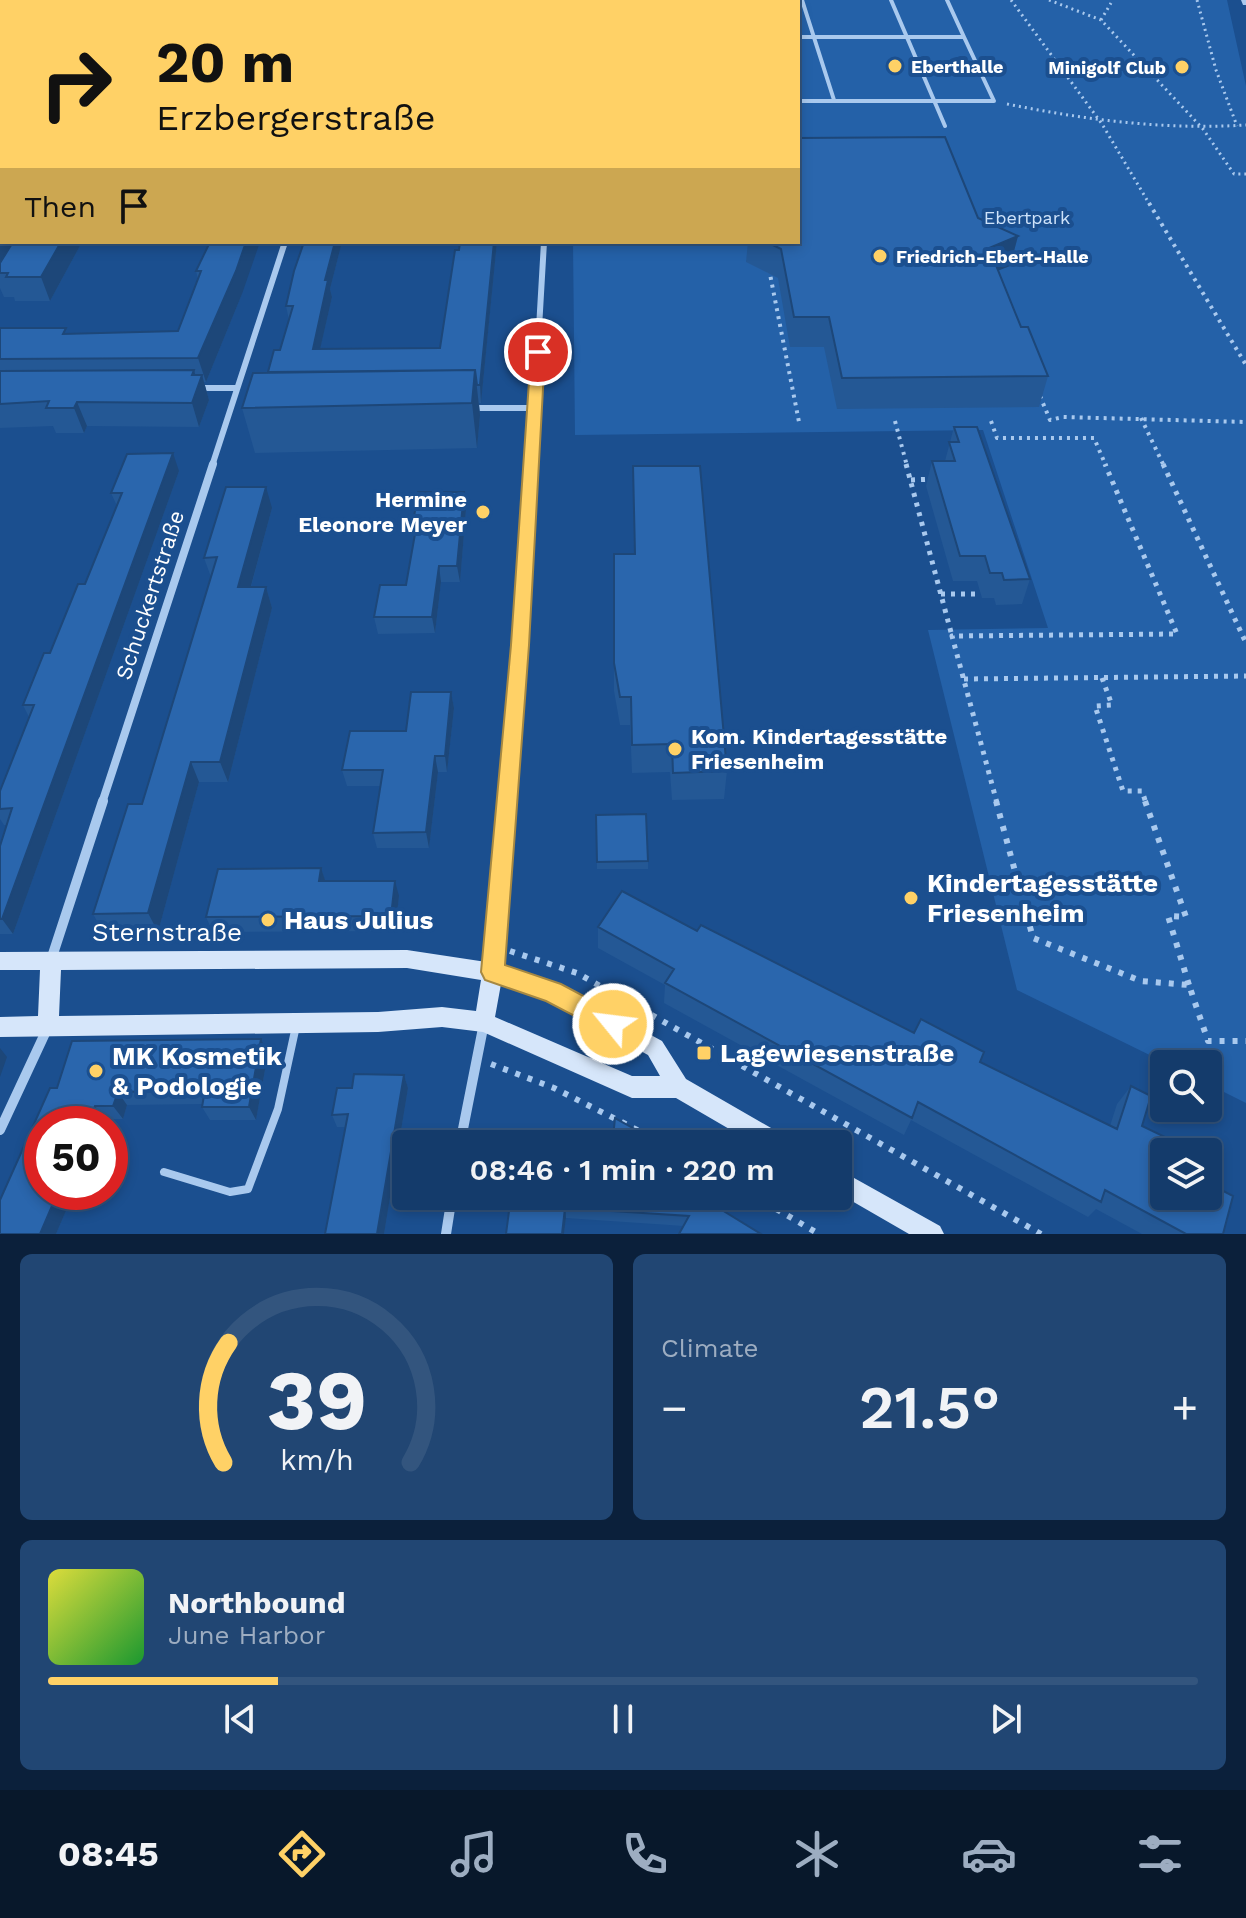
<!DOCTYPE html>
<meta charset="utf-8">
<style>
:root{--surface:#143b6b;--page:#214673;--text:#f1f3f6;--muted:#9dadc1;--line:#33557e;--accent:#ffd166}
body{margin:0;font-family:"Work Sans",sans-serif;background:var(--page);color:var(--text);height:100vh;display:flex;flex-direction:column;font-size:30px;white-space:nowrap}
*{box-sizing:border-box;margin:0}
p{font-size:26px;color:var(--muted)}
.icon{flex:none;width:44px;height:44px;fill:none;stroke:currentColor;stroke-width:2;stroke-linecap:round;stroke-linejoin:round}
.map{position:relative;height:1234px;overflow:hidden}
.panel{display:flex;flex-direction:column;gap:20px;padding:20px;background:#0b203b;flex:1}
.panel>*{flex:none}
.banner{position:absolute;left:0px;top:0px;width:800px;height:244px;box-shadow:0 4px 12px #0003,0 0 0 2px var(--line);background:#ffd166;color:#111;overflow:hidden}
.tools{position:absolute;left:1150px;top:1050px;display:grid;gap:16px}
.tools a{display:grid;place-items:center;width:72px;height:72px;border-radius:8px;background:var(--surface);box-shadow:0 4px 12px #0003,0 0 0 2px var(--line);font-size:40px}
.speed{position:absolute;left:24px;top:1106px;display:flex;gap:16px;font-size:40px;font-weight:700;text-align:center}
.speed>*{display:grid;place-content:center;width:104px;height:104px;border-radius:50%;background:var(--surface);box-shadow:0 4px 12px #0003,0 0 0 2px var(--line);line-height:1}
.speed .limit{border:12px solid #d22;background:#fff;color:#111}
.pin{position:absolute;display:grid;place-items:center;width:68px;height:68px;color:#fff;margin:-34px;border:4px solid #fff;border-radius:50%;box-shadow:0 2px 8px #0007}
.me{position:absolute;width:88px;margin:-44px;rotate:299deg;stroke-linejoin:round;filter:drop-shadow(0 0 6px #0008)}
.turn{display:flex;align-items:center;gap:28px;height:168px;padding:0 24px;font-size:36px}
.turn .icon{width:104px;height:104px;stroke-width:2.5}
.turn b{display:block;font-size:56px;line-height:68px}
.then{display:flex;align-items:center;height:76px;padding:0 24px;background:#0003;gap:16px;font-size:30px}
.big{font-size:60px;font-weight:600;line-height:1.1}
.panel .widget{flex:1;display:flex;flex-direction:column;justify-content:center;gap:12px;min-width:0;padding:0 28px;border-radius:12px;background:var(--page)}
.panel .dial{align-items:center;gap:0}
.dial svg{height:208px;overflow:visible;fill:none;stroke:var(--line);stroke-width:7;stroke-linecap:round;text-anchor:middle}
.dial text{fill:var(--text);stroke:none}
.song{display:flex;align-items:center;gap:24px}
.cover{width:96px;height:96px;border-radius:12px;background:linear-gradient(135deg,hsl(60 70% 55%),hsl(130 70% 35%))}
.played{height:8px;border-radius:4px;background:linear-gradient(90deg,var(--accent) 20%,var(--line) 20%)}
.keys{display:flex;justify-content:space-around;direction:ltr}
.heat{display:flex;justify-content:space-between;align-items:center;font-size:44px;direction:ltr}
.panel .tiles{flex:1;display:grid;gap:20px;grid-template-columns:1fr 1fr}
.widget:last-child{grid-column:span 2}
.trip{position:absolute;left:392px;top:1130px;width:460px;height:80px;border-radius:8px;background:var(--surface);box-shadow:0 4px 12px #0003,0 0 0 2px var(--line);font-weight:600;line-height:80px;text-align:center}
.dock{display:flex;height:128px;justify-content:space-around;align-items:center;background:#08182b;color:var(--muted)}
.dock .icon{width:56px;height:56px}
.dock .current{color:var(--accent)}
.dock b{font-size:36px;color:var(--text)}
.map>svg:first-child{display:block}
</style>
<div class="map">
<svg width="1246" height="1234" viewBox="0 0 1246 1234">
<rect width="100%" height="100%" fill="#1b4f8f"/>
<path fill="#2461a8" d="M 572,0 L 1227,0 L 1246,86 L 1246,1103 L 1208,1084 L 1208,1064 L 1168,1064 L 1017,990 L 928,630 L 1048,628 L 983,430 L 575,435 L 573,242 L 798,242 L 798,2 Z"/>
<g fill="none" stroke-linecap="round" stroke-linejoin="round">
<path stroke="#a9c9ee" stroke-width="3" stroke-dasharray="2 4" stroke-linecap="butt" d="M 1011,0 L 1102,124 L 1150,205
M 1049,0 L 1101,20 L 1203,129 L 1234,174 L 1246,174
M 1197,0 L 1216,70 L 1237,126
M 1101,20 L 1111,3
M 1007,104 C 1087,120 1164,130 1246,125"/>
<path stroke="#a9c9ee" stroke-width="4" stroke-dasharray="3 5" stroke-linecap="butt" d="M 1149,203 L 1246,365
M 769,269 L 799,422
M 1040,396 L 1050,420 L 1063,417 L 1246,422
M 1141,418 L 1164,466
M 895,421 L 907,466
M 991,421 L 997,438 L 1094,438 L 1106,466"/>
<path stroke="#a9c9ee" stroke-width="5" stroke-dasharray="4 6" stroke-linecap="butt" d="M 906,464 L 952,636
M 1163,464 L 1246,643
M 911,480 L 934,479
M 941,594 L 978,594
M 1102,678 L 1112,705 L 1095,706 L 1123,791 L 1142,791 L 1146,803
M 964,679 L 1246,676
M 997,803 L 952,636 L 1177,634 L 1105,464"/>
<path stroke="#a9c9ee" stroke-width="6" stroke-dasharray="5 8" stroke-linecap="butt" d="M 996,801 L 1033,938 L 1141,981 L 1189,985 L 1208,1041 L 1246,1041
M 1145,801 L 1186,917 L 1168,916 L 1189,985
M 510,951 L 577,973 L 1041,1234
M 491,1064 L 554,1088 L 665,1144
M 754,1196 L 819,1234"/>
<path stroke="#a9c9ee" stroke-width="4" d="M 802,0 L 834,100
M 891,0 L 945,126
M 798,37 L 964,37 L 947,0
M 798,101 L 994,101 L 964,37"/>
<path stroke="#a9c9ee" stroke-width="8" d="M 164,1172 L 230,1192 L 248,1189 L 278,1109 L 296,1026"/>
<path stroke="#a9c9ee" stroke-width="6" d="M 197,388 L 236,388
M 469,408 L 535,408
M 212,466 L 285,242
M 531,466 L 544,242"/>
<path stroke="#a9c9ee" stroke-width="8" d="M 102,803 L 213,464
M 507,803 L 531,464"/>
<path stroke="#a9c9ee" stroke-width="10" d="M 51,960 L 103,801
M 493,971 L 507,801
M 0,1130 L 48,1027
M 460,1144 L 484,1023
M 446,1234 L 452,1196"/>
<path fill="#a9c9ee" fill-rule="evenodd" d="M 1241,0 L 1246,0 L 1246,5 L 1243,5 Z"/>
<path fill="#d6e6fa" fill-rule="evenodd" d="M 407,950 L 493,963 L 559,985 L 662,1041 L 686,1079 L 785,1136 L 788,1144 L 755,1144 L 676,1098 L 632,1098 L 483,1032 L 442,1027 L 378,1032 L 0,1037 L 0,1017 L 38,1016 L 40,970 L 0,970 L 0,952 ZM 407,968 L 481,980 L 476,1011 L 442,1007 L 378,1012 L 59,1016 L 61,970 ZM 501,984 L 546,1000 L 648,1055 L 660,1076 L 632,1076 L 495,1017 Z
M 838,1169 L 940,1226 L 944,1234 L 909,1234 L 838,1193 Z"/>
</g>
<path fill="#245895" d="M 0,172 L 2,242 L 82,242 L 50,301 L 15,301 L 14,297 L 4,297 L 0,288 Z
M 978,218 L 1018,236 L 1010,266 L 998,270 L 1021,327 L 1048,376 L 1039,407 L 837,409 L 824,347 L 790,347 L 778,278 L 746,262 L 748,242 L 798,242 Z
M 210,242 L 242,294 L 206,382 L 204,382 L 209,400 L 199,427 L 87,426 L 84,433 L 56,433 L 53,426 L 0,428 L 0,328 L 68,334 L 178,331 L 198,279 L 196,271 Z
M 304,242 L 342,242 L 330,289 L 332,297 L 320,349 L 440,348 L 497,242 L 481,403 L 479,403 L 480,415 L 477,448 L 255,453 L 242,408 L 268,372 L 280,350 L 289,320 L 286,306 Z
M 954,427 L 1030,579 L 1022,604 L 996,605 L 994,598 L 982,598 L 977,581 L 953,581 L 926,486 L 932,461 L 945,461 Z
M 633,466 L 727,771 L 724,799 L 672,800 L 670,772 L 632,773 L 630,725 L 620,725 L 614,691 L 614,554 L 634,554 Z
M 179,471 L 13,934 L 0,934 L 0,846 L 7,825 L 4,825 L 0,819 L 0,791 L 29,717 L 23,705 L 85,584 L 117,506 L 111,493 Z
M 272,508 L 251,587 L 266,587 L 272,608 L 228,782 L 199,782 L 158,932 L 104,933 L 93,914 L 142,804 L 211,577 L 204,558 Z
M 466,509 L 460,582 L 441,582 L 435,633 L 378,634 L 374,617 L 406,585 L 416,530 L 414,517 Z
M 451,692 L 454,708 L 447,772 L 438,772 L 429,848 L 377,848 L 373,833 L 380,786 L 347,786 L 342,770 L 406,731 Z
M 648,861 L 648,869 L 597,869 L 597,862 Z
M 321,868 L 325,881 L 399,896 L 395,931 L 213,932 L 206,917 Z
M 598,927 L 697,931 L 914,1033 L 980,1062 L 1110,1126 L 1117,1104 L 1131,1086 L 1142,1126 L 1159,1158 L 1223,1234 L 1142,1234 L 1096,1209 L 1088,1217 L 911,1120 L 904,1135 L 664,1003 L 665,985 L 598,948 Z
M 261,1039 L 268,1053 L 256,1120 L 210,1120 L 202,1107 L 203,1104 L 127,1105 L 123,1119 L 105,1119 L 56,1234 L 0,1234 L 57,1088 Z
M 404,1075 L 408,1088 L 384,1234 L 325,1234 L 345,1127 L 337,1127 L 332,1115 L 352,1088 Z
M 511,1196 L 699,1196 L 684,1226 L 566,1218 L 564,1234 L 506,1234 Z"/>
<path fill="#1d4779" d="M 33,0 L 52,0 L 50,2 L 31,2 Z
M 2,38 L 2,64 L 0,66 L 0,41 Z
M 1018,236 L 1010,266 L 982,277 L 989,248 Z
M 2,238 L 2,242 L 23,242 L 0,273 L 0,241 Z
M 61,242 L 82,242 L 50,301 L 41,277 Z
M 246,242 L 260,242 L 242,294 L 206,382 L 198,358 Z
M 335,242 L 342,242 L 330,289 L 332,297 L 316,367 L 313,349 L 325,280 Z
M 494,242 L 497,242 L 481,403 L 480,385 Z
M 194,370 L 198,385 L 202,375 L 209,400 L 199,427 L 192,403 L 192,375 Z
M 475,370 L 480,415 L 477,448 L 472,403 Z
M 77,402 L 87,426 L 84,433 L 74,408 Z
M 173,453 L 179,471 L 13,934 L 2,919 Z
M 266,487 L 272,508 L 245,608 L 238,587 Z
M 464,492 L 466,509 L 460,582 L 457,566 Z
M 439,566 L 441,582 L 435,633 L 432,617 Z
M 266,587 L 272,608 L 228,782 L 220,762 Z
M 451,692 L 454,708 L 447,772 L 445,756 Z
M 435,756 L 438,772 L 429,848 L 426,832 Z
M 191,762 L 199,782 L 158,932 L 148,913 Z
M 321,868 L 326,883 L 319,881 Z
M 395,881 L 399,896 L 395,931 L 391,916 Z
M 261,1039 L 268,1053 L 256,1120 L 249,1107 Z
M 0,1048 L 7,1057 L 0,1077 Z
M 404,1075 L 408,1088 L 384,1234 L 377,1234 Z
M 118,1092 L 127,1105 L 123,1119 L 113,1106 Z
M 95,1106 L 105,1119 L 103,1124 L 87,1124 Z
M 58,1192 L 74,1192 L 56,1234 L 40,1234 Z
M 565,1208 L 566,1218 L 564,1234 L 562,1234 Z"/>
<path fill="#2a66ad" stroke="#1d4779" stroke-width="2" d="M 0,0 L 33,0 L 31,2 L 2,2 L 2,38 L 0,41 Z
M 101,0 L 337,0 L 336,2 L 100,2 Z
M 377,0 L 516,0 L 515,2 L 376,2 Z
M 945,137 L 978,218 L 1018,236 L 989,248 L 1021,327 L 1028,327 L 1048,376 L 842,378 L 829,317 L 794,317 L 781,249 L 767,242 L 798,242 L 798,138 Z
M 2,170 L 2,238 L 0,241 L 0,172 Z
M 13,242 L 61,242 L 41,277 L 6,277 L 8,273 L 0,273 L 0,263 Z
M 210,242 L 246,242 L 236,271 L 198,358 L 0,359 L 0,328 L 66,328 L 63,334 L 178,331 L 201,271 L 196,271 Z
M 304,242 L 335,242 L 325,280 L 328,280 L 313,349 L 440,348 L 455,250 L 459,250 L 460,242 L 494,242 L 480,385 L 477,385 L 475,370 L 268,372 L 274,350 L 280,350 L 293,306 L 286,306 L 294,271 Z
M 194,370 L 192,375 L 202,375 L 192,403 L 77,402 L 74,408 L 46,408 L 49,401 L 0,404 L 0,371 Z
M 475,370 L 472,403 L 242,408 L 253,373 Z
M 954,427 L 977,427 L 1030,579 L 1004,580 L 1002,573 L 990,573 L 985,556 L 960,556 L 932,461 L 955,461 L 949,442 L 959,442 Z
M 173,453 L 2,919 L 0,919 L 0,846 L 12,808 L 0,809 L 0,791 L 34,705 L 23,705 L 44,653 L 50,653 L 78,584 L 85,584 L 122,493 L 111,493 L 127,454 Z
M 633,466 L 700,466 L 727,771 L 673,773 L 672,744 L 632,745 L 631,697 L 620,697 L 614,663 L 614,554 L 635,554 Z
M 226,487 L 266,487 L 238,587 L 266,587 L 220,762 L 191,762 L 148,913 L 93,914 L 128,804 L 142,804 L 217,557 L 204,558 Z
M 418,492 L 464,492 L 457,566 L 439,566 L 432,617 L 374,617 L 380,585 L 406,585 L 418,517 L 414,517 Z
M 411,692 L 451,692 L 445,756 L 435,756 L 426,832 L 373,833 L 383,770 L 342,770 L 350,731 L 406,731 Z
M 646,814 L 648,861 L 597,862 L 596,815 Z
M 321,868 L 319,881 L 395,881 L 391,916 L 206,917 L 218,869 Z
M 622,891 L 697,931 L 701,925 L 914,1033 L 921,1019 L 984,1052 L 980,1062 L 1117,1129 L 1131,1086 L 1151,1096 L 1142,1126 L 1165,1137 L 1159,1158 L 1164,1160 L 1164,1196 L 1208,1196 L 1208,1183 L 1233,1196 L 1223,1234 L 1186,1234 L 1105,1190 L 1101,1202 L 918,1102 L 912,1118 L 665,983 L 674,969 L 598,927 Z
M 261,1039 L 249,1107 L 202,1107 L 205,1090 L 118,1092 L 113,1106 L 95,1106 L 87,1124 L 42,1124 L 42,1192 L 58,1192 L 40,1234 L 0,1234 L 0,1200 L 50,1088 L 57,1088 L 72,1041 Z
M 354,1074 L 404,1075 L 377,1234 L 325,1234 L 348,1114 L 332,1115 L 337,1088 L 352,1088 Z
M 615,1118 L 662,1144 L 518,1144 L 520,1131 L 613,1138 Z
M 511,1196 L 699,1196 L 761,1234 L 679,1234 L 689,1216 L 565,1208 L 562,1234 L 506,1234 Z"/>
<path fill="#ffd166" stroke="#a68842" stroke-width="2" d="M 538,348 L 545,352 L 529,645 L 505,965 L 561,984 L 621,1016 L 625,1024 L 621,1032 L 613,1036 L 546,1001 L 485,980 L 481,972 L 511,645 L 531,352 Z"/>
<g fill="#ffd166" stroke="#1b4f8f" stroke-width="3">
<circle cx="895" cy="66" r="8"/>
<circle cx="1182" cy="67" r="8"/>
<circle cx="880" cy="256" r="8"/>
<circle cx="483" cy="512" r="8"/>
<circle cx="675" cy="749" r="8"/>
<circle cx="911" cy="898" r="8"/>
<circle cx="268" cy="920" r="8"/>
<rect x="696" y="1045" width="16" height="16" rx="4"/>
<circle cx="96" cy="1071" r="8"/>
</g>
<g text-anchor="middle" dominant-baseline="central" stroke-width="8" stroke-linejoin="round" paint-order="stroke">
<g font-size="18" font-weight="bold" fill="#fff" stroke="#1b4f8f" text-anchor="start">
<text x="911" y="66">Eberthalle</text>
<text x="1166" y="67" text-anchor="end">Minigolf Club</text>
<text x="896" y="256">Friedrich-Ebert-Halle</text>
</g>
<g font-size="18" fill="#cfe3fa" stroke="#1b4f8f">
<text x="1027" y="217">Ebertpark</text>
</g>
<g font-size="22" font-weight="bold" fill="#fff" stroke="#1b4f8f" text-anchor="end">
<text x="467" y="499">Hermine<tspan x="467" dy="25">Eleonore Meyer</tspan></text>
<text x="691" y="736" text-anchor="start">Kom. Kindertagesstätte<tspan x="691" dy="25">Friesenheim</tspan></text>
</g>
<g font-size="22" fill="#fff" stroke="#1b4f8f">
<text transform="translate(150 595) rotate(-72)">Schuckertstraße</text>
</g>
<g font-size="26" font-weight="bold" fill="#fff" stroke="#1b4f8f" text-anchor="start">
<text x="927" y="883">Kindertagesstätte<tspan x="927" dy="30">Friesenheim</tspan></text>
<text x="284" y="920">Haus Julius</text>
<text x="720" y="1053">Lagewiesenstraße</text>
<text x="112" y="1056">MK Kosmetik<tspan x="112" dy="30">&amp; Podologie</tspan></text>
</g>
<g font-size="26" fill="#fff" stroke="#1b4f8f">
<text x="167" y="932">Sternstraße</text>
</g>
</g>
</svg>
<div class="tools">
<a><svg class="icon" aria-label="search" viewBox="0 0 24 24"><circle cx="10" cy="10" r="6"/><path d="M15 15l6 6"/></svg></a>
<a><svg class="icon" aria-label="layers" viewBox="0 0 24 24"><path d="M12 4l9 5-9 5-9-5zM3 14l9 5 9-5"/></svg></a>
</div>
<div class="speed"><div class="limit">50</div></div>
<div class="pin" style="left:538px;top:352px;background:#d93025"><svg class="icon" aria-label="arrive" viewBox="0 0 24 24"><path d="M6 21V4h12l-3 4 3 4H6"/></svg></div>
<svg class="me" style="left:613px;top:1024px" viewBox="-20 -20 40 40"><circle r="17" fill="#ffd166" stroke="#fff" stroke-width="3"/><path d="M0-11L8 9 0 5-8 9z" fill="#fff"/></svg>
<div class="trip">08:46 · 1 min · 220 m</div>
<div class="banner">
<div class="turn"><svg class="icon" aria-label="right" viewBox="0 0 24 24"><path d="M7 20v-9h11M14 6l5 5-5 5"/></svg><div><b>20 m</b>Erzbergerstraße</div></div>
<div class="then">Then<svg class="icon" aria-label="arrive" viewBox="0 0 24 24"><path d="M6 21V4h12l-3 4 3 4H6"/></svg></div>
</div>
</div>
<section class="panel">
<div class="tiles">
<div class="widget dial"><svg viewBox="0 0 100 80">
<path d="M14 69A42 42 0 1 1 86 69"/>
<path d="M14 69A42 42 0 0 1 16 23" stroke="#ffd166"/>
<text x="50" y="56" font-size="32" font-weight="700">39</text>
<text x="50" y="72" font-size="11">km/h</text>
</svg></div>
<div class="widget"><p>Climate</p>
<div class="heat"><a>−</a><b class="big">21.5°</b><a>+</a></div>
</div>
<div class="widget">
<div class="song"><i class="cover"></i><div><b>Northbound</b><p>June Harbor</p></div></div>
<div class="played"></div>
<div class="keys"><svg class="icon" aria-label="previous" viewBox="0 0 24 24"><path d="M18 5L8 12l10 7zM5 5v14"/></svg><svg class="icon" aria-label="pause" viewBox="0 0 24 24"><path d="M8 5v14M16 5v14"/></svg><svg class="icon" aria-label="next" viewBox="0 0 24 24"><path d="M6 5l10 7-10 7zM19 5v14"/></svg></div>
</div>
</div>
</section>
<nav class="dock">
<b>08:45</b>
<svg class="icon current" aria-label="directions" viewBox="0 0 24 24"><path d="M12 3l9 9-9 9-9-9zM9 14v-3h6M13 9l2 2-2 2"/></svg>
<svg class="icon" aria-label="music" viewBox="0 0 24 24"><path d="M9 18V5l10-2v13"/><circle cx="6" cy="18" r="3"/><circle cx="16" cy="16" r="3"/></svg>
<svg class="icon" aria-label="phone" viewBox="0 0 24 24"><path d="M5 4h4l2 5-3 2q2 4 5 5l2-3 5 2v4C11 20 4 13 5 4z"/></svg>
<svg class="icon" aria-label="climate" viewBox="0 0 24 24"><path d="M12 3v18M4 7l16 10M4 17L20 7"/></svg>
<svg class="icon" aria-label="car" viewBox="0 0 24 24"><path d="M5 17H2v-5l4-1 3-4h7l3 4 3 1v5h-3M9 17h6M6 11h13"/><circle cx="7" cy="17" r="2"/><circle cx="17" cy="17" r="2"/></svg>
<svg class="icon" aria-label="filters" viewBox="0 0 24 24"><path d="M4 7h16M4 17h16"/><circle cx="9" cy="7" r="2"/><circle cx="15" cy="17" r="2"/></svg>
</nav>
